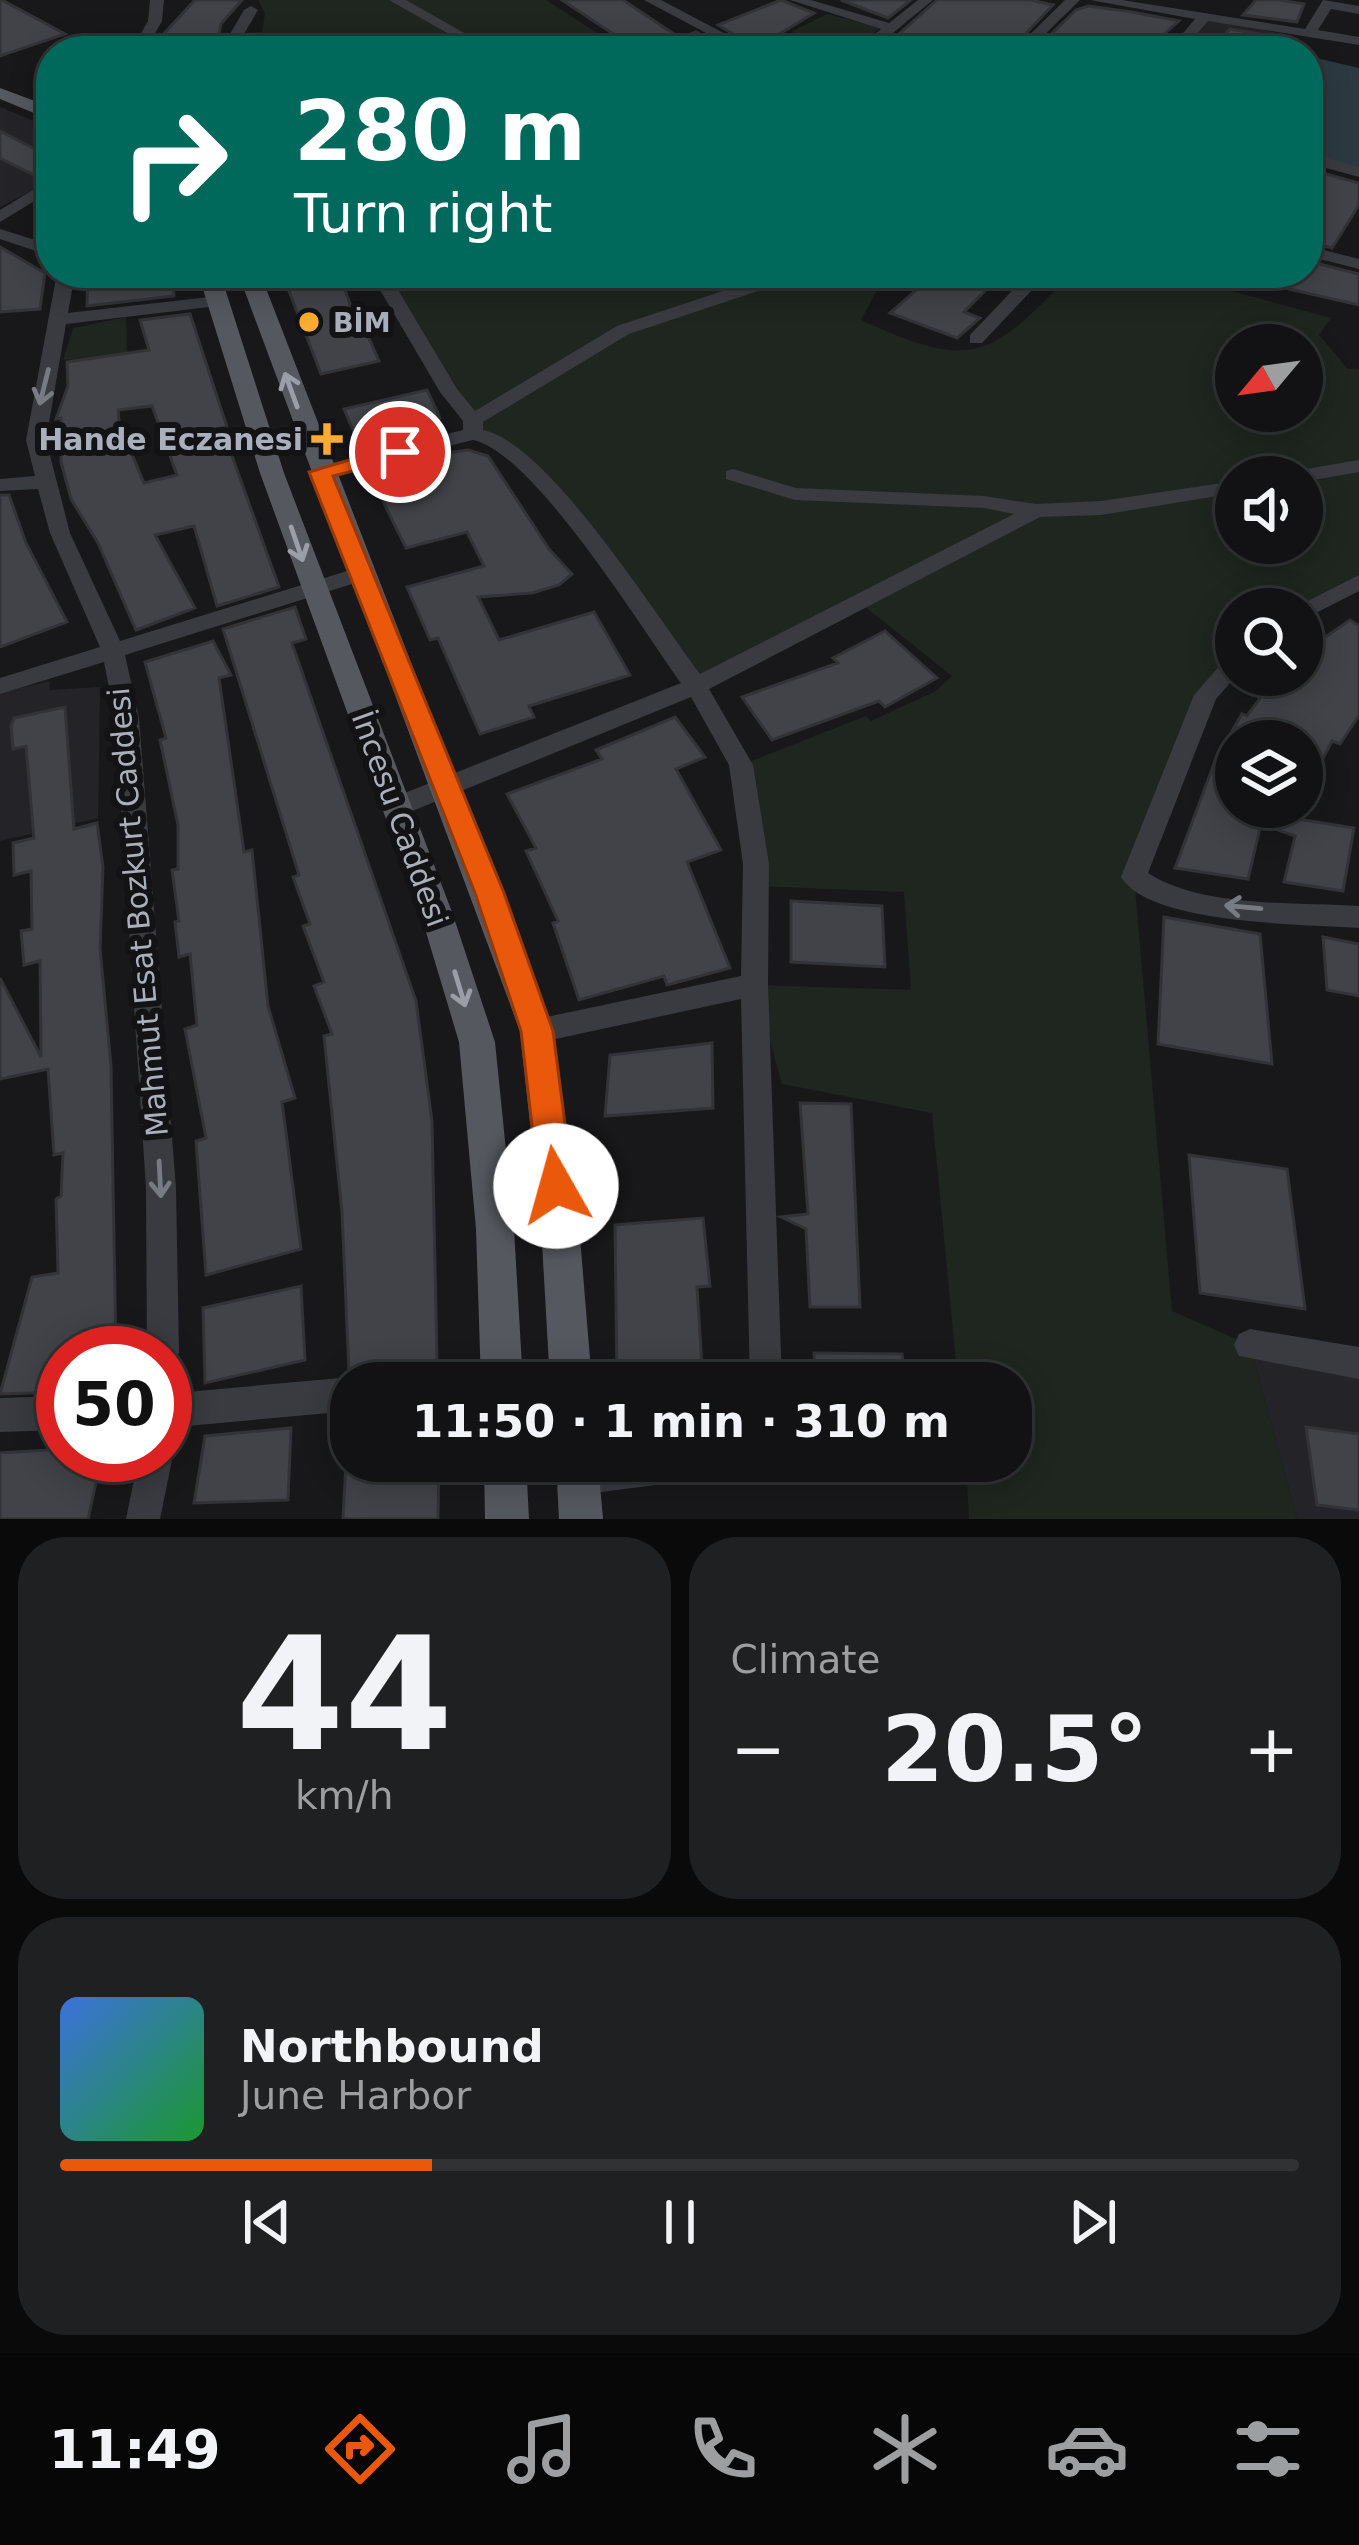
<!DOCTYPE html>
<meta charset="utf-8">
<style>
:root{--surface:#121214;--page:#1f2022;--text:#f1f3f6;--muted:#9c9ea0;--line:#313234;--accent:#ea580c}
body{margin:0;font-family:"DejaVu Sans",sans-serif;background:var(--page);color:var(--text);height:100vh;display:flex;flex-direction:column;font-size:45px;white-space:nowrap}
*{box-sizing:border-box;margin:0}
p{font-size:39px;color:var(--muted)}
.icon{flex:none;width:66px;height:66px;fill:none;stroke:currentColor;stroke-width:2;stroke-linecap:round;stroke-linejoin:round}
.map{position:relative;height:1519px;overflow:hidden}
.details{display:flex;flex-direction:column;gap:18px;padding:18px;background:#0a0a0b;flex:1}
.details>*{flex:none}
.hud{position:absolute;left:36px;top:36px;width:1287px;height:252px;border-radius:48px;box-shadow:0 6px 30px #0003,0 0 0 3px var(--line);background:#00695c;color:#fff;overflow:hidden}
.needle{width:78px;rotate:241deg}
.controls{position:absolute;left:1215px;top:324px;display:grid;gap:24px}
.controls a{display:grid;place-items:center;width:108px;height:108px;border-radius:50%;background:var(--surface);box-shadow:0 6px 30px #0003,0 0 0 3px var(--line);font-size:60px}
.speed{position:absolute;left:36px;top:1326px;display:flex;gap:24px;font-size:60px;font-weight:700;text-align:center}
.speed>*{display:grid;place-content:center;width:156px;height:156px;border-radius:50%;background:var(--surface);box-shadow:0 6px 30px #0003,0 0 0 3px var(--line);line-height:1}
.speed .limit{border:18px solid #d22;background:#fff;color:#111}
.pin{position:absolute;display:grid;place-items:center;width:102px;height:102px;color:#fff;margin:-51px;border:6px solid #fff;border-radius:50%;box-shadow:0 3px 12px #0007}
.me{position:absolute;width:132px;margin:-66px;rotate:353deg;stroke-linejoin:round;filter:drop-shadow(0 0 9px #0008)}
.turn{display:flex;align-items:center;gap:42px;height:252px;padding:0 60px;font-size:54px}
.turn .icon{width:156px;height:156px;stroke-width:2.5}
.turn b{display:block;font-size:84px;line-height:102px}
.big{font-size:90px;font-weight:600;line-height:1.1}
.details .card{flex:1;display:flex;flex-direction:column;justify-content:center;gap:18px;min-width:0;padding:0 42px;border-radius:48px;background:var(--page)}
.details .dial{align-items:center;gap:0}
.dial b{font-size:156px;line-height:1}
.song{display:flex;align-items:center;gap:36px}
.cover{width:144px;height:144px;border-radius:18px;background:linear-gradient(135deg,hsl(220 70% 55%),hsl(130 70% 35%))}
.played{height:12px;border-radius:6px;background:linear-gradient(90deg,var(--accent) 30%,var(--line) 30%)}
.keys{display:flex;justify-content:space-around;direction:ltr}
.heat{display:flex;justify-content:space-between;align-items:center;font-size:66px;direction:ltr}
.details .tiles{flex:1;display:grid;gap:18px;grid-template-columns:1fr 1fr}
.card:last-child{grid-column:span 2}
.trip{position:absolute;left:330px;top:1362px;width:702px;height:120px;border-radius:48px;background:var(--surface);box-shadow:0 6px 30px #0003,0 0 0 3px var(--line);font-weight:600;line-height:120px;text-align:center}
.dock{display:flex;height:192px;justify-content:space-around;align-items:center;background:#070708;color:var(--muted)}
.dock .icon{width:84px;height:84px}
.dock .active{color:var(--accent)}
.dock b{font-size:54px;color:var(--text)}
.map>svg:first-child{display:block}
</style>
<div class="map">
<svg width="1359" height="1519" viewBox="0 0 1359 1519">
<rect width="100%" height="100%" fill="#18181b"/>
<path fill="#242428" d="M 1205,16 L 1299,38 L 1289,51 L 1175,51 Z
M 0,107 L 51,128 L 51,181 L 0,207 Z
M 50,681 L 49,690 L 100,687 L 98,818 L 0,841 L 0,693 Z
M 1250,1345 L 1359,1363 L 1359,1519 L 1297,1519 Z"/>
<path fill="#1e261f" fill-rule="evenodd" d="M 258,0 L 546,0 L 613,43 L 611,51 L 221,51 L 230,33 L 262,32 L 265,13 Z
M 827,14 L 880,28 L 851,51 L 791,32 Z
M 379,273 L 886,273 L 861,320 C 974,372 990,358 1072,273 L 1165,273 L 1331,318 L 1319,335 L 1348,369 L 1359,369 L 1359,582 L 1302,609 L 1236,609 L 1236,662 L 1206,695 L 1134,877 L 1172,1311 L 1250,1345 L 1297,1519 L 969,1519 L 966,1461 L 1011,1461 L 1011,1383 L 958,1383 L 932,1113 L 782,1084 L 754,985 L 911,990 L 904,892 L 756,886 L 741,765 L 866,716 L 871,721 L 936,691 L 952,676 L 859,602 L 696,686 L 516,455 L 473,434 ZM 1236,345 L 1302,345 L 1302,411 L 1236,411 ZM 1236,477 L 1302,477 L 1302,543 L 1236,543 Z
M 126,317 L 127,355 L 63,360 L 73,328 Z"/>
<path fill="#2d3940" d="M 1316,58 L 1359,68 L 1359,168 L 1308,154 L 1308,68 Z"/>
<path fill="#424348" stroke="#323237" stroke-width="3" fill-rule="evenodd" d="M 0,0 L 2,0 L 65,34 L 0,56 Z
M 195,0 L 242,0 L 221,24 L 216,51 L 155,51 L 164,41 L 157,41 Z
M 562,0 L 623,0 L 680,38 L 696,32 L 730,51 L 639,51 Z
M 781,0 L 814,13 L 781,33 L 823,51 L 762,51 L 718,25 Z
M 841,0 L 911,0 L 888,18 Z
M 937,0 L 1031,0 L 1053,5 L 1009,51 L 880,51 Z
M 1256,0 L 1279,0 L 1304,4 L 1297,22 L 1243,15 Z
M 1088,6 L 1132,12 L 1179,21 L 1161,37 L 1172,39 L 1164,51 L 1034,51 L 1076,10 Z
M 1230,29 L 1265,35 L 1251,51 L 1210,51 Z
M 0,131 L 51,157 L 51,168 L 34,175 L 0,158 Z
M 1308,169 L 1359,183 L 1359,205 L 1332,248 L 1308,242 Z
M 0,247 L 45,273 L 40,309 L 0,312 Z
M 1308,261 L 1359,274 L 1359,305 L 1241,278 L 1242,273 L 1308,273 Z
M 88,273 L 173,273 L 174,296 L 87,306 Z
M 282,273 L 339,273 L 361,335 L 367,334 L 379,361 L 321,374 Z
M 892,273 L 1003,273 L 964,312 L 980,318 L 957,338 L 890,313 L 921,286 Z
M 190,314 L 227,427 L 222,428 L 279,587 L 217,606 L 194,526 L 155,535 L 195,608 L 136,630 L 98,543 L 71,499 L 61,462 L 61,418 L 56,419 L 68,386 L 67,362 L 149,350 L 140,320 ZM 152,406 L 177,475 L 144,483 L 131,452 L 122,454 L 118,410 Z
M 427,390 L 440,418 L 356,437 L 344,409 Z
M 468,450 L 488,456 L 549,549 L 572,574 L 559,585 L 532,593 L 478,597 L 499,640 L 594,612 L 630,675 L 529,706 L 534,717 L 480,734 L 438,638 L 430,640 L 407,587 L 484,566 L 467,532 L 406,548 L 372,479 L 436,463 L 432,455 Z
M 0,495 L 9,495 L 26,543 L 67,622 L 0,647 Z
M 295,607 L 306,639 L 292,643 L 416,1001 L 432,1121 L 437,1360 L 349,1373 L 342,1212 L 324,1036 L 332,1034 L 314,986 L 324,982 L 303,926 L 310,924 L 293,877 L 299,875 L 223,629 Z
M 1350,620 L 1359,626 L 1359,715 L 1340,744 L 1332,741 L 1302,799 L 1302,741 L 1236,741 L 1236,807 L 1281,807 L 1279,816 L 1354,828 L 1343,891 L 1284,882 L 1295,836 L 1261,824 L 1248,879 L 1175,868 L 1215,761 L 1242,714 L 1247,716 L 1277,675 L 1302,675 L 1302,653 Z
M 885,631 L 937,678 L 885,707 L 879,701 L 772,740 L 742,697 L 838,663 L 833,658 Z
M 213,641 L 231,675 L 219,678 L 244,852 L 252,850 L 268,1006 L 295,1098 L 282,1102 L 301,1249 L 206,1275 L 196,1141 L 206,1138 L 185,1029 L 197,1025 L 190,954 L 179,957 L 175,922 L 179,921 L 172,870 L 178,869 L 178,825 L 160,740 L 166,738 L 145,662 Z
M 65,707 L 74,829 L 97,823 L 103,867 L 100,948 L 111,1066 L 116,1353 L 63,1353 L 63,1392 L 0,1394 L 32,1277 L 58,1273 L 56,1199 L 61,1196 L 63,1153 L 54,1155 L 48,1069 L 0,1079 L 0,978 L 41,1057 L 40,961 L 24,965 L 21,931 L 32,929 L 31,871 L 14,875 L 13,843 L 34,838 L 26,746 L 13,749 L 11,726 L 14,718 Z
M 675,717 L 705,757 L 676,769 L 721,850 L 687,862 L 730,968 L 667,985 L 664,976 L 579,1000 L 553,923 L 558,921 L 526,851 L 536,848 L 507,794 L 602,759 L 596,750 Z
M 791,901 L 882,906 L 885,967 L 791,962 Z
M 1164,917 L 1260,934 L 1272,1064 L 1158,1044 Z
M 1323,937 L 1359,944 L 1359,996 L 1327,990 Z
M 712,1043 L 713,1108 L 605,1116 L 610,1055 Z
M 800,1103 L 851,1104 L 860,1307 L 810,1307 L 806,1229 L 781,1217 L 808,1214 Z
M 1189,1155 L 1287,1169 L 1305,1309 L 1200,1293 Z
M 703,1218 L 710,1286 L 697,1287 L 703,1383 L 617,1383 L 615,1225 Z
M 301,1286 L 305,1360 L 205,1383 L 203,1308 Z
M 814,1353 L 902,1354 L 906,1383 L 816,1383 Z
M 1306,1427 L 1359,1434 L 1359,1510 L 1317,1505 Z
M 291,1428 L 288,1500 L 194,1503 L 205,1436 Z
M 63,1449 L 63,1455 L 102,1455 L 88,1519 L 0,1519 L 0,1453 Z
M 346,1461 L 439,1461 L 438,1519 L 343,1519 Z"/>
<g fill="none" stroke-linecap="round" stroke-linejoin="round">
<path fill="#393b40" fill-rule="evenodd" d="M 150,0 L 164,0 L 162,21 L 145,51 L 131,51 L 148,21 Z
M 389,0 L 406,0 L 496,51 L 479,51 Z
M 644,0 L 661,0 L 758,51 L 740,51 Z
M 790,0 L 811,0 L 889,23 L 918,0 L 933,0 L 871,51 L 855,51 L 881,29 Z
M 1065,0 L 1080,0 L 1028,51 L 1013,51 Z
M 1090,0 L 1122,0 L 1305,29 L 1323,0 L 1359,6 L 1359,14 L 1331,9 L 1318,30 L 1359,37 L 1359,45 L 1208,21 L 1182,51 L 1168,51 L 1195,19 Z
M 251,6 L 258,10 L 234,51 L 220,51 L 244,10 Z
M 1308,153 L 1359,167 L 1359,177 L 1308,163 Z
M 51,179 L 51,191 L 0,222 L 0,210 Z
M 0,229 L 51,245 L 51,256 L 0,239 Z
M 1308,246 L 1359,259 L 1359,269 L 1308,256 Z
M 57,273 L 75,273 L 68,313 L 218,296 L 227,301 L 218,306 L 66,324 L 46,440 L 70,533 L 120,641 L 360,567 L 371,574 L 368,579 L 125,655 L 139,718 L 176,1188 L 179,1353 L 174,1364 L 165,1368 L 165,1353 L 147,1353 L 146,1188 L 115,718 L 104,662 L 0,694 L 0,678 L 100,647 L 50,533 L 38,489 L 0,491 L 0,479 L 35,476 L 26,440 Z
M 370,273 L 388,273 L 457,389 L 475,411 L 617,326 L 744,284 L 744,273 L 762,273 L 758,291 L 629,334 L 483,422 L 483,430 C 548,443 657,617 700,674 L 1014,514 L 984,508 L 795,500 L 726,479 L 726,471 L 733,469 L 796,488 L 984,496 L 1036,504 L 1101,501 L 1236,481 L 1236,493 L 1101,515 L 1040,517 L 709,689 L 753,765 L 769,864 L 768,985 L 782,1383 L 750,1383 L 741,999 L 537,1043 L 527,1040 L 523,1031 L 527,1022 L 537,1019 L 741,976 L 743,864 L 729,765 L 691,697 L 405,814 L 387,814 L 384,807 L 387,800 L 681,683 C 642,629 533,452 473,440 L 320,478 L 313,476 L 313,468 L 463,430 L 463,421 L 440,392 Z
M 1029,273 L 1048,273 L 982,343 L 970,343 L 970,335 Z
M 1359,460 L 1359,472 L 1302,482 L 1302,477 L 1284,477 L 1294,471 Z
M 1359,575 L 1359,591 L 1310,616 L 1302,619 L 1302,609 L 1292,609 Z
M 1236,654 L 1237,675 L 1216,699 L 1148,873 C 1202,908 1296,902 1359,906 L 1359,928 C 1306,924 1150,925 1121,877 L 1194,695 L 1228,656 Z
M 1250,1329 L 1359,1347 L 1359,1379 L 1239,1356 L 1234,1345 L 1239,1334 Z
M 502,1363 L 514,1367 L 517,1383 L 447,1383 L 451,1371 Z
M 351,1377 L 363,1383 L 351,1383 L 351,1411 L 165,1428 L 165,1394 Z
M 63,1396 L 63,1430 L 0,1432 L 0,1398 Z
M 165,1442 L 173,1455 L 160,1519 L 126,1519 L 139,1455 L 165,1455 Z
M 578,1461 L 727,1461 L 722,1473 L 710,1478 L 578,1495 L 566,1490 L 561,1478 L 566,1466 Z"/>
<path fill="#55585f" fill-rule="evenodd" d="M 0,88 L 51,107 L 51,120 L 0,99 Z
M 198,273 L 220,273 L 284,473 L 452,912 L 495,1042 L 514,1229 L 523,1383 L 481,1383 L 476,1229 L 459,1042 L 420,912 L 260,473 Z
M 238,273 L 260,273 L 554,1031 L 579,1225 L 592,1383 L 550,1383 L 541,1225 L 520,1031 Z
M 484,1461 L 526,1461 L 529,1519 L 485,1519 Z
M 556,1461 L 598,1461 L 603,1519 L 559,1519 Z"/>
</g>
<defs><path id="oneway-shaft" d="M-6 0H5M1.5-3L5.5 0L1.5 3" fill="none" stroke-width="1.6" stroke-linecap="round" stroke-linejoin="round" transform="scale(3)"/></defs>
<g stroke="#777b84">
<use href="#oneway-shaft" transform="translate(44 387) rotate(104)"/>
<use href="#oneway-shaft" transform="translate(1243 907) rotate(-175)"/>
<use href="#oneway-shaft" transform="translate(160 1179) rotate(87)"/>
</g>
<g stroke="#999ea9">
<use href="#oneway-shaft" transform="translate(291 390) rotate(-110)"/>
<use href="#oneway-shaft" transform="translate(297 544) rotate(71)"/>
<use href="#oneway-shaft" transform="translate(460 989) rotate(73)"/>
</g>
<path fill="#ea580c" stroke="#983908" stroke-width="3" d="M 400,445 L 412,452 L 408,457 L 333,476 L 504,893 L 553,1031 L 573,1186 L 568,1198 L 556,1203 L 544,1198 L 539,1186 L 521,1031 L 475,893 L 309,472 Z"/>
<g fill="#fbac30" stroke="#131316" stroke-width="4.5">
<circle cx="309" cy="322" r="12"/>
<path d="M321 421h12v12h12v12h-12v12h-12v-12h-12v-12h12z"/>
</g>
<g text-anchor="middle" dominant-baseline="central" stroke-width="12" stroke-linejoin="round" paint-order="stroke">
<g font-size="27" font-weight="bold" fill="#aab0bb" stroke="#131316" text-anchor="start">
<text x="333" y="322">BİM</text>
</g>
<g font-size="30" font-weight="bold" fill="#aab0bb" stroke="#131316" text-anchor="end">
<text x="303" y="439">Hande Eczanesi</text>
</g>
<g font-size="30" fill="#aab0bb" stroke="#131316">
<text transform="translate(400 819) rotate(70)">İncesu Caddesi</text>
<text transform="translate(138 912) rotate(-95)">Mahmut Esat Bozkurt Caddesi</text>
</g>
</g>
</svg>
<div class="controls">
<a><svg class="needle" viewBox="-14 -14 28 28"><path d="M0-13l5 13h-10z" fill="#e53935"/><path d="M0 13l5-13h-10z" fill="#9c9ea0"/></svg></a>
<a><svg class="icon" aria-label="sound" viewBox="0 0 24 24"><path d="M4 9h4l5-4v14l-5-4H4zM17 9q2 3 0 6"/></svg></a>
<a><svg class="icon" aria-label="search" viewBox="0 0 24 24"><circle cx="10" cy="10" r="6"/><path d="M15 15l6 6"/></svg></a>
<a><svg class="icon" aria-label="layers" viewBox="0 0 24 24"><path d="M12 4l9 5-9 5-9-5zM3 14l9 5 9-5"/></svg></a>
</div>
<div class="speed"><div class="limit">50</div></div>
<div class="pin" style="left:400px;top:452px;background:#d93025"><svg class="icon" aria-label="arrive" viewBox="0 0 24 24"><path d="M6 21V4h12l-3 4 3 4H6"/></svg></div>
<svg class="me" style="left:556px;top:1186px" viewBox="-20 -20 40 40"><circle r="19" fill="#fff"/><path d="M0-13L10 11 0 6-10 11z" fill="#ea580c"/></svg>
<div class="trip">11:50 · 1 min · 310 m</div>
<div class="hud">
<div class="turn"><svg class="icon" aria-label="right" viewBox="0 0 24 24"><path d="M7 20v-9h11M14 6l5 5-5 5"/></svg><div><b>280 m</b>Turn right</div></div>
</div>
</div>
<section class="details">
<div class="tiles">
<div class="card dial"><b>44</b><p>km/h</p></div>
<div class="card"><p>Climate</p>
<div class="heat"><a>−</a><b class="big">20.5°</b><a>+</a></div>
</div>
<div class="card">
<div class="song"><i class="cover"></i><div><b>Northbound</b><p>June Harbor</p></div></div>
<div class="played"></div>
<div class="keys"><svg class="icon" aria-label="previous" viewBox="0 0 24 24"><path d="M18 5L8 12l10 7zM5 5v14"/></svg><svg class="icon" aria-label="pause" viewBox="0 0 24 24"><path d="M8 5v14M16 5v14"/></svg><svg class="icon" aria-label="next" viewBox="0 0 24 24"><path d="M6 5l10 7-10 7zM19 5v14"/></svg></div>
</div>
</div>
</section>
<nav class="dock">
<b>11:49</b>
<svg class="icon active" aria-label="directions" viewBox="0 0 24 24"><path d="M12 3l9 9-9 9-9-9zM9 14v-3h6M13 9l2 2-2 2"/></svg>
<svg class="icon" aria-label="music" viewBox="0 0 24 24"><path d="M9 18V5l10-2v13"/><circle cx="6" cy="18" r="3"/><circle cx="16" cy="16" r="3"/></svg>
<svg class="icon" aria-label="phone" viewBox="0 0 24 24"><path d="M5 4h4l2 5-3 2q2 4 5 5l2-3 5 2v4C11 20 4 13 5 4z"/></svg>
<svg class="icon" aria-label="climate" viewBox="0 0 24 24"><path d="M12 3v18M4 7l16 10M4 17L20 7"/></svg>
<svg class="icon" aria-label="car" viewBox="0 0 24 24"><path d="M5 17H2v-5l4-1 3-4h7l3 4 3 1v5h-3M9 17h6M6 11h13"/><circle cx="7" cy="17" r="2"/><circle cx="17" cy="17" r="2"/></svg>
<svg class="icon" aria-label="filters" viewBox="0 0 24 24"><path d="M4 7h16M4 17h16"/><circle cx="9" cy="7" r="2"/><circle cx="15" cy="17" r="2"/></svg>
</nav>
